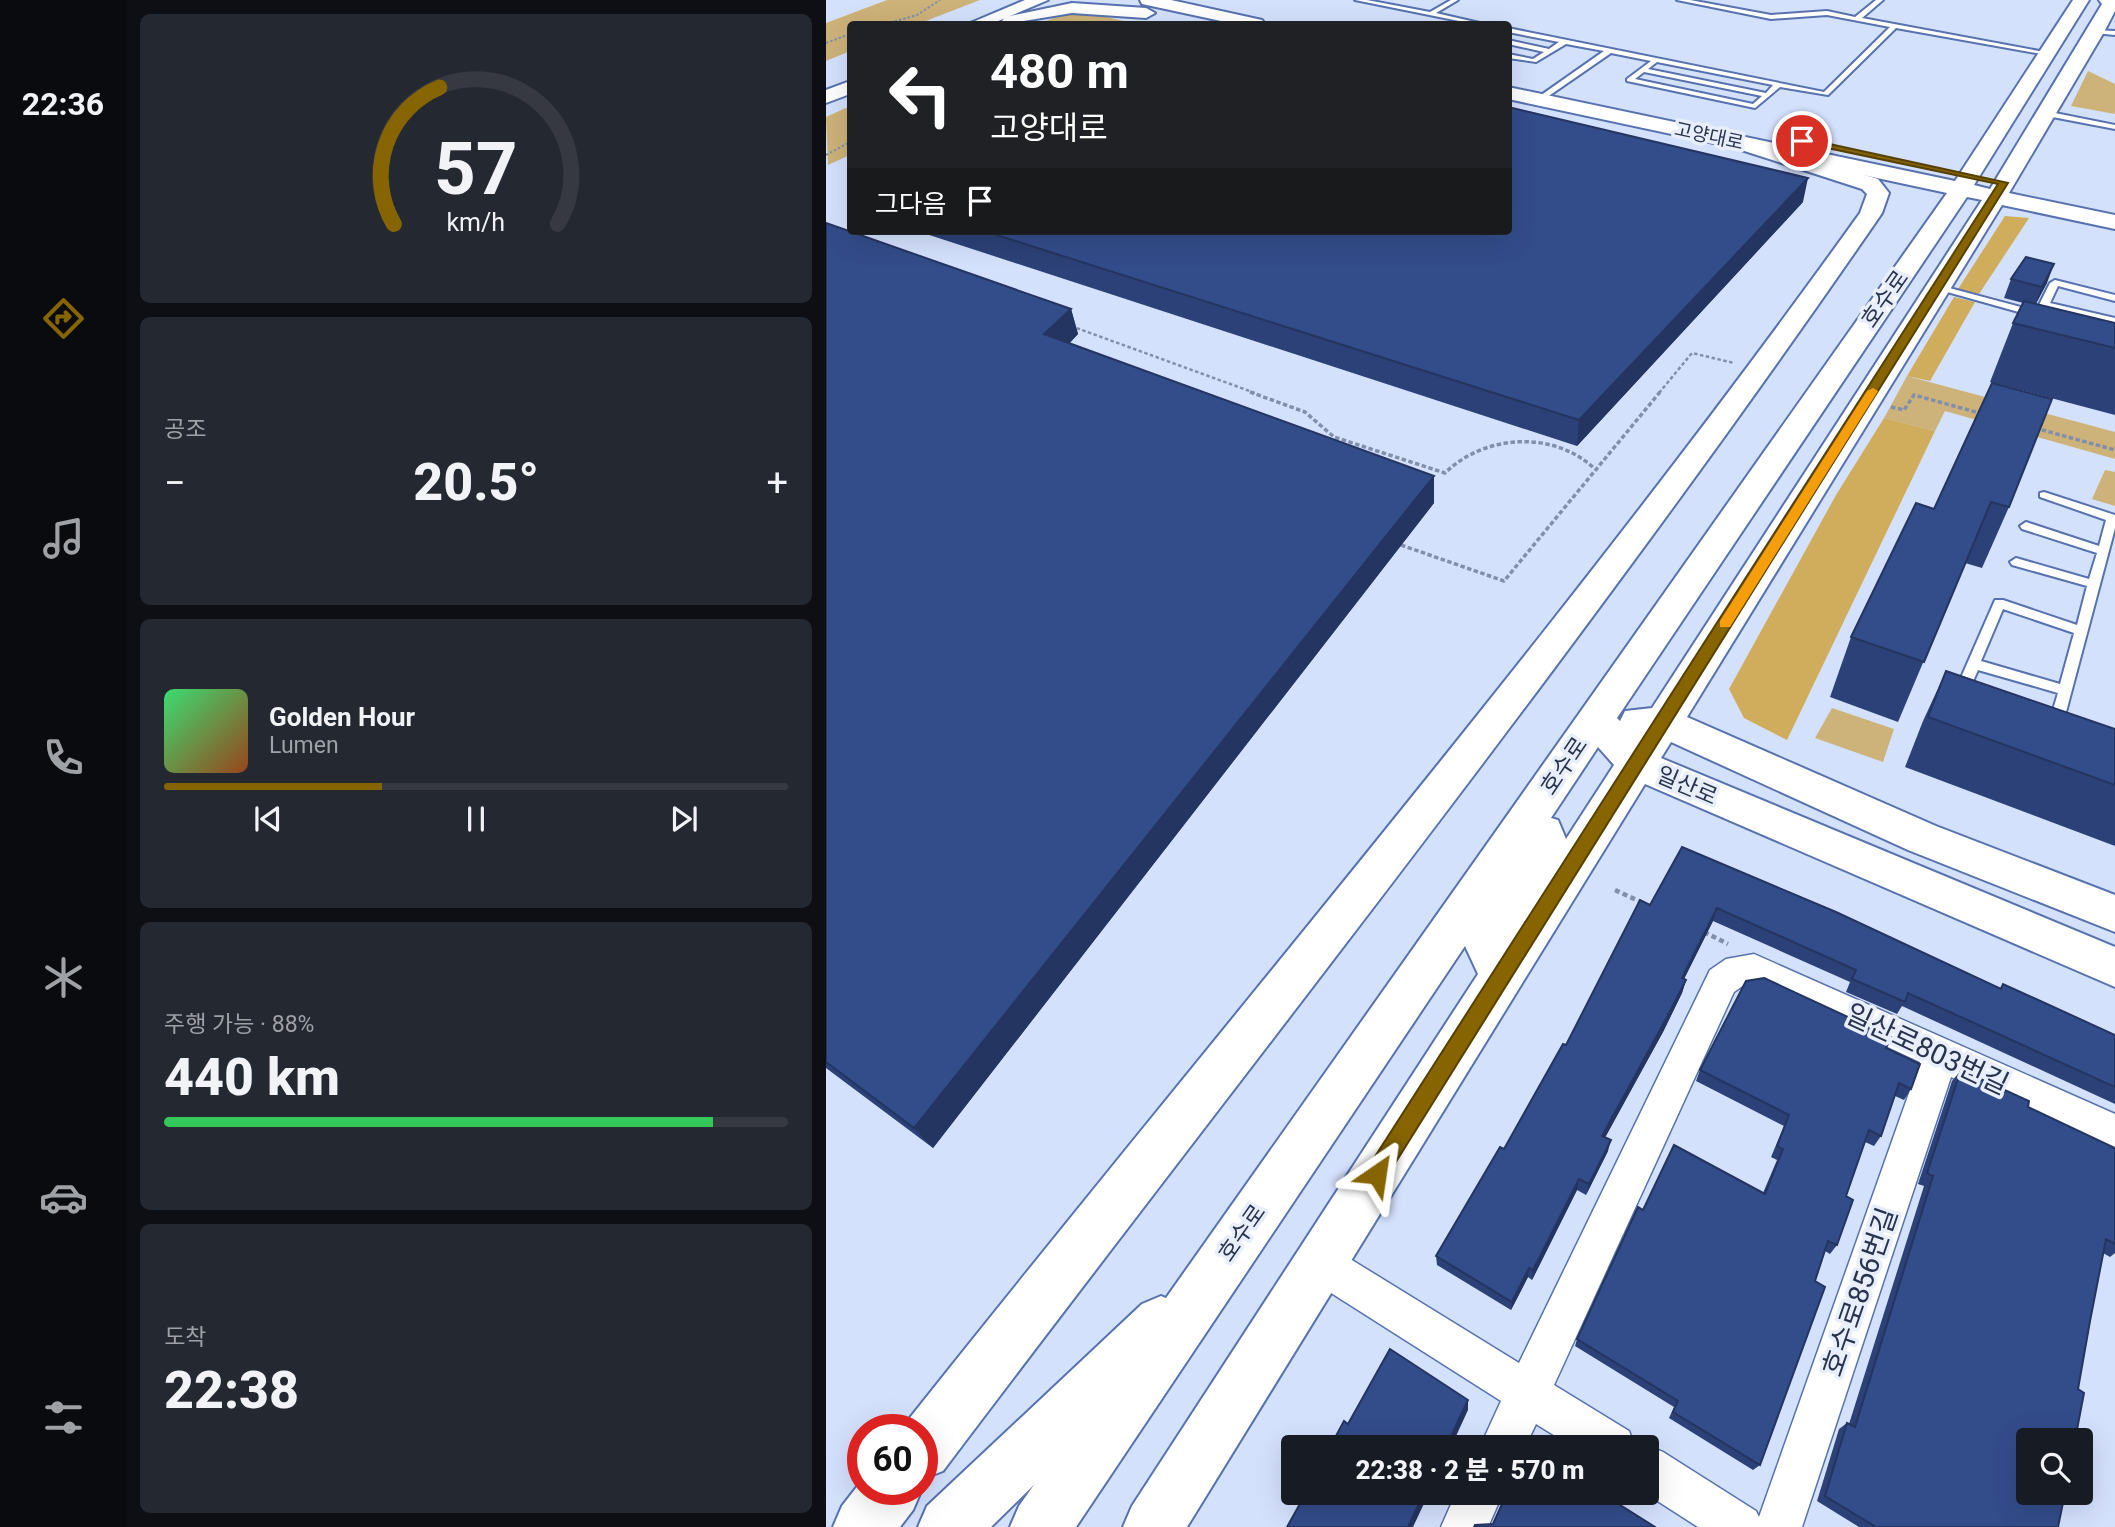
<!DOCTYPE html>
<html lang="ko">
<meta charset="utf-8">
<style>
:root{--surface:#171b24;--page:#242831;--text:#f1f3f6;--muted:#9ea1a6;--line:#363941;--accent:#866400}
body{margin:0;font-family:Roboto,"Noto Sans KR",sans-serif;background:var(--page);color:var(--text);height:100vh;display:flex;flex-direction:column;font-size:26px;white-space:nowrap}
*{box-sizing:border-box;margin:0}
p{font-size:23px;color:var(--muted)}
.icon{flex:none;width:38px;height:38px;fill:none;stroke:currentColor;stroke-width:2;stroke-linecap:round;stroke-linejoin:round}
.map{position:relative;flex:1;overflow:hidden}
.side{display:flex;flex-direction:column;gap:14px;padding:14px;background:#0d0f14;width:700px}
.side>*{flex:none}
.top-card{position:absolute;left:21px;top:21px;width:665px;height:214px;border-radius:7px;box-shadow:0 7px 28px #0002;background:#202124;color:#fff;overflow:hidden}
.controls{position:absolute;left:1190px;top:1428px;display:grid;gap:14px}
.controls a{display:grid;place-items:center;width:77px;height:77px;border-radius:7px;background:var(--surface);box-shadow:0 7px 28px #0002;font-size:35px}
.speed{position:absolute;left:21px;top:1414px;display:flex;gap:14px;font-size:35px;font-weight:700;text-align:center}
.speed>*{display:grid;place-content:center;width:91px;height:91px;border-radius:50%;background:var(--surface);box-shadow:0 7px 28px #0002;line-height:1}
.speed .limit{border:10px solid #d22;background:#fff;color:#111}
.pin{position:absolute;display:grid;place-items:center;width:60px;height:60px;color:#fff;margin:-30px;border:4px solid #fff;border-radius:50%;box-shadow:0 2px 7px #0007}
.me{position:absolute;width:77px;margin:-38px;rotate:32deg;stroke-linejoin:round;filter:drop-shadow(0 0 5px #0008)}
.turn{display:flex;align-items:center;gap:24px;height:147px;padding:0 28px;font-size:32px}
.turn .icon{width:91px;height:91px;stroke-width:2.5}
.turn b{display:block;font-size:49px;line-height:60px}
.then{display:flex;align-items:center;height:66px;padding:0 28px;background:#0003;gap:14px;font-size:26px}
.big{font-size:52px;font-weight:800;line-height:1.1}
.side .widget{flex:1;display:flex;flex-direction:column;justify-content:center;gap:10px;min-width:0;padding:0 24px;border-radius:10px;background:var(--page)}
.side .dial{align-items:center;gap:0}
.dial svg{height:182px;overflow:visible;fill:none;stroke:var(--line);stroke-width:7;stroke-linecap:round;text-anchor:middle}
.dial text{fill:var(--text);stroke:none}
.song{display:flex;align-items:center;gap:21px}
.cover{width:84px;height:84px;border-radius:10px;background:linear-gradient(135deg,hsl(140 70% 55%),hsl(20 70% 35%))}
.played{height:7px;border-radius:4px;background:linear-gradient(90deg,var(--accent) 35%,var(--line) 35%)}
.keys{display:flex;justify-content:space-around;direction:ltr}
.heat{display:flex;justify-content:space-between;align-items:center;font-size:38px;direction:ltr}
.charge{height:10px;border-radius:5px;background:linear-gradient(90deg,#34c759 88%,var(--line) 0)}
.trip{position:absolute;left:455px;top:1435px;width:378px;height:70px;border-radius:7px;background:var(--surface);box-shadow:0 7px 28px #0002;font-weight:800;line-height:70px;text-align:center}
main{display:flex;flex:1;min-height:0}
.dock{display:flex;flex-direction:column;width:126px;justify-content:space-around;align-items:center;background:#090b0e;color:var(--muted)}
.dock .icon{width:49px;height:49px}
.dock .current{color:var(--accent)}
.dock b{font-size:32px;color:var(--text)}
.map>svg:first-child{display:block}
</style>
<main>
<nav class="dock">
<b>22:36</b>
<svg class="icon current" aria-label="directions" viewBox="0 0 24 24"><path d="M12 3l9 9-9 9-9-9zM9 14v-3h6M13 9l2 2-2 2"/></svg>
<svg class="icon" aria-label="music" viewBox="0 0 24 24"><path d="M9 18V5l10-2v13"/><circle cx="6" cy="18" r="3"/><circle cx="16" cy="16" r="3"/></svg>
<svg class="icon" aria-label="phone" viewBox="0 0 24 24"><path d="M5 4h4l2 5-3 2q2 4 5 5l2-3 5 2v4C11 20 4 13 5 4z"/></svg>
<svg class="icon" aria-label="climate" viewBox="0 0 24 24"><path d="M12 3v18M4 7l16 10M4 17L20 7"/></svg>
<svg class="icon" aria-label="car" viewBox="0 0 24 24"><path d="M5 17H2v-5l4-1 3-4h7l3 4 3 1v5h-3M9 17h6M6 11h13"/><circle cx="7" cy="17" r="2"/><circle cx="17" cy="17" r="2"/></svg>
<svg class="icon" aria-label="filters" viewBox="0 0 24 24"><path d="M4 7h16M4 17h16"/><circle cx="9" cy="7" r="2"/><circle cx="15" cy="17" r="2"/></svg>
</nav>
<section class="side">
<div class="widget dial"><svg viewBox="0 0 100 80">
<path d="M14 69A42 42 0 1 1 86 69"/>
<path d="M14 69A42 42 0 0 1 34 9" stroke="#866400"/>
<text x="50" y="56" font-size="32" font-weight="700">57</text>
<text x="50" y="72" font-size="11">km/h</text>
</svg></div>
<div class="widget"><p>공조</p>
<div class="heat"><a>−</a><b class="big">20.5°</b><a>+</a></div>
</div>
<div class="widget">
<div class="song"><i class="cover"></i><div><b>Golden Hour</b><p>Lumen</p></div></div>
<div class="played"></div>
<div class="keys"><svg class="icon" aria-label="previous" viewBox="0 0 24 24"><path d="M18 5L8 12l10 7zM5 5v14"/></svg><svg class="icon" aria-label="pause" viewBox="0 0 24 24"><path d="M8 5v14M16 5v14"/></svg><svg class="icon" aria-label="next" viewBox="0 0 24 24"><path d="M6 5l10 7-10 7zM19 5v14"/></svg></div>
</div>
<div class="widget"><p>주행 가능 · 88%</p><b class="big">440 km</b><div class="charge"></div></div>
<div class="widget"><p>도착</p><b class="big">22:38</b></div>
</section>
<div class="map">
<svg width="1289" height="1527" viewBox="0 0 1289 1527">
<rect width="100%" height="100%" fill="#d4e1fd"/>
<path fill="#cdb279" d="M 61,0 L 154,0 L 92,24 L 24,24 L 24,51 L 0,61 L 0,23 Z
M 260,12 L 310,24 L 213,24 L 240,13 Z
M 1262,71 L 1289,84 L 1289,114 L 1245,106 Z
M 24,106 L 24,155 L 2,165 L 0,117 Z
M 1081,376 L 1289,432 L 1289,459 L 1119,411 L 1109,431 L 1058,418 Z
M 1279,470 L 1289,472 L 1289,506 L 1266,499 Z
M 1006,708 L 1068,729 L 1057,762 L 989,738 Z"/>
<path fill="#d0ac5d" d="M 1179,216 L 1203,218 L 1153,294 L 1132,289 Z
M 1128,297 L 1149,302 L 1104,381 L 1081,376 Z
M 1058,418 L 1109,431 L 961,740 L 918,718 L 903,689 L 1010,495 Z"/>
<g fill="none" stroke-linecap="round" stroke-linejoin="round">
<g stroke="#5772af" stroke-width="4">
<path id="lane" d="M 529,0 L 541,0 L 604,12 L 625,0 L 632,0 L 610,13 L 658,24 L 648,24 Z
M 851,0 L 864,0 L 945,15 L 1001,11 L 1029,17 L 1050,0 L 1057,0 L 1036,18 L 1224,53 L 1221,55 L 1070,28 L 1002,95 L 954,87 L 929,108 L 801,81 L 801,79 L 825,61 L 785,53 L 714,102 L 711,98 L 778,51 L 740,44 L 710,62 L 682,58 L 682,54 L 707,59 L 718,52 L 682,44 L 682,40 L 723,49 L 733,42 L 682,32 L 682,28 L 998,92 L 1064,27 L 1001,15 L 945,19 ZM 831,62 L 947,85 L 940,93 L 822,69 ZM 818,72 L 936,96 L 927,104 L 809,79 Z
M 1269,30 L 1289,31 L 1289,35 L 1267,33 Z
M 1219,111 L 1289,125 L 1289,129 L 1216,115 Z
M 1229,280 L 1289,295 L 1289,301 L 1232,286 L 1224,303 L 1289,318 L 1289,324 L 1221,308 L 1212,324 L 1209,325 L 1204,322 L 1207,316 L 1107,288 L 1112,285 L 1210,311 L 1224,283 Z
M 1218,492 L 1289,515 L 1289,528 L 1236,727 L 1229,732 L 1222,727 L 1232,693 L 1152,670 L 1139,699 L 1134,701 L 1127,696 L 1169,600 L 1177,600 L 1251,625 L 1261,586 L 1186,565 L 1184,562 L 1190,558 L 1263,579 L 1271,553 L 1196,529 L 1194,526 L 1200,522 L 1273,546 L 1280,520 L 1214,497 L 1214,493 ZM 1177,609 L 1248,633 L 1234,684 L 1155,661 Z"/>
</g>
<g stroke="#5772af" stroke-width="3">
<path id="street" d="M 928,954 L 1289,1114 L 1289,1151 L 1125,1077 L 976,1527 L 872,1527 L 819,1493 L 821,1447 L 816,1447 L 821,1445 L 837,1452 L 930,1511 L 933,1517 L 1094,1062 L 926,984 L 918,985 L 908,992 L 728,1385 L 803,1431 L 809,1447 L 747,1447 L 710,1424 L 699,1447 L 654,1447 L 675,1401 L 480,1277 L 474,1263 L 480,1249 L 494,1243 L 508,1249 L 693,1363 L 884,970 L 900,959 Z
M 630,1493 L 677,1493 L 662,1527 L 615,1527 Z"/>
</g>
<g stroke="#5772af" stroke-width="4">
<path id="secondary" d="M 199,0 L 222,0 L 165,24 L 142,24 Z
M 24,81 L 24,94 L 0,103 L 0,90 Z
M 913,137 L 1052,179 L 1063,193 L 1056,213 C 760,644 432,1053 117,1471 L 96,1479 L 96,1430 L 75,1429 C 396,1024 733,633 1034,213 L 1041,194 L 1036,189 L 906,147 L 903,143 Z
M 335,1296 L 354,1304 L 362,1323 L 354,1342 L 165,1527 L 92,1527 L 101,1506 L 316,1304 Z
M 37,1479 L 37,1489 L 96,1489 L 87,1510 L 74,1527 L 7,1527 L 16,1506 Z"/>
</g>
<g stroke="#5772af" stroke-width="4">
<path id="primary" d="M 314,0 L 345,0 L 436,20 L 439,24 L 409,24 L 316,4 Z
M 1247,0 L 1263,0 L 1148,185 L 1164,189 L 1276,4 L 1273,0 L 1289,0 L 1289,11 L 1278,32 L 1183,193 L 1289,215 L 1289,229 L 1176,205 L 861,717 L 1110,826 L 1289,895 L 1289,932 L 1082,850 L 845,742 L 835,758 L 1289,947 L 1289,987 L 819,784 L 361,1527 L 297,1527 L 306,1506 L 652,974 L 639,946 L 250,1527 L 184,1527 L 193,1506 L 1121,193 L 682,99 L 682,87 L 1129,181 ZM 1141,197 L 1156,200 L 826,708 L 799,711 L 794,721 L 791,718 ZM 772,747 L 788,765 L 740,839 L 732,820 L 725,818 Z
M 246,3 L 320,8 L 329,13 L 320,18 L 246,13 L 179,24 L 176,21 L 179,17 Z"/>
</g>
<path stroke="#828fab" stroke-width="2" stroke-dasharray="2.5 2" stroke-linecap="butt" d="M 60,24 L 91,15 L 114,0
M 0,43 L 24,34
M 0,155 L 24,142"/>
<path stroke="#828fab" stroke-width="2.5" stroke-dasharray="3.5 2.5" stroke-linecap="butt" d="M 245,326 L 429,393
M 833,393 L 866,353 L 908,363"/>
<path stroke="#828fab" stroke-width="3.5" stroke-dasharray="4.5 2.5" stroke-linecap="butt" d="M 424,392 L 479,412 L 508,437 L 619,473 C 659,434 728,430 769,469
M 1065,407 L 1078,410 L 1088,395 L 1157,414
M 1209,428 L 1289,450
M 575,545 L 678,581 L 834,392"/>
<path stroke="#828fab" stroke-width="4.5" stroke-dasharray="5 3.5" stroke-linecap="butt" d="M 789,890 L 817,903
M 878,932 L 902,944"/>
<use href="#lane" fill="#fff" fill-rule="evenodd"/>
<use href="#street" fill="#fff" fill-rule="evenodd"/>
<use href="#secondary" fill="#fff" fill-rule="evenodd"/>
<use href="#primary" fill="#fff" fill-rule="evenodd"/>
</g>
<path fill="#2c4177" d="M 977,202 L 751,446 L 91,231 L 682,231 Z
M 0,223 L 245,309 L 252,334 L 243,344 L 608,503 L 107,1148 L 0,1068 Z
M 1185,279 L 1221,283 L 1210,304 L 1289,323 L 1289,415 L 1164,382 L 1187,323 L 1197,303 L 1178,298 Z
M 1166,383 L 1183,507 L 1156,568 L 1139,563 L 1072,722 L 1004,697 L 1025,637 L 1108,509 Z
M 1120,671 L 1289,729 L 1289,846 L 1079,767 L 1097,721 Z
M 856,847 L 1174,988 L 1177,984 L 1289,1035 L 1289,1104 L 1076,1006 L 1071,1014 L 1020,992 L 1024,982 L 887,921 L 858,979 L 860,980 L 856,993 L 837,1032 L 779,1137 L 782,1151 L 760,1195 L 751,1190 L 706,1280 L 702,1277 L 685,1310 L 611,1265 L 610,1256 L 678,1149 L 824,905 Z
M 1060,1048 L 1085,1089 L 1078,1100 L 1069,1096 L 1055,1136 L 1048,1146 L 1039,1142 L 1020,1196 L 1011,1245 L 1004,1254 L 999,1251 L 989,1281 L 934,1465 L 927,1470 L 843,1418 L 848,1407 L 749,1346 L 751,1339 L 817,1210 L 937,1193 L 951,1160 L 945,1157 L 958,1126 L 870,1081 L 874,1070 Z
M 1135,1070 L 1202,1107 L 1289,1148 L 1289,1253 L 1284,1257 L 1277,1253 L 1252,1389 L 1232,1527 L 1033,1527 L 991,1501 L 1013,1429 L 1021,1423 L 1023,1424 L 1098,1186 L 1092,1184 L 1126,1081 Z"/>
<path fill="#243561" d="M 982,178 L 977,202 L 751,446 L 753,420 Z
M 1228,264 L 1221,283 L 1208,306 L 1216,287 Z
M 245,309 L 252,334 L 226,360 L 218,334 Z
M 608,476 L 608,503 L 107,1148 L 88,1128 Z
M 891,908 L 887,921 L 852,991 L 856,978 Z
M 860,980 L 856,993 L 837,1032 L 774,1147 L 776,1136 Z
M 785,1140 L 782,1151 L 760,1195 L 763,1184 Z
M 753,1179 L 751,1190 L 706,1280 L 707,1270 Z
M 703,1268 L 702,1277 L 685,1310 L 686,1302 Z
M 642,1400 L 642,1410 L 625,1447 L 620,1447 Z
M 598,1493 L 603,1493 L 587,1527 L 582,1527 Z"/>
<path fill="#334c8a" stroke="#243561" stroke-width="2" d="M 682,107 L 982,178 L 753,420 L 158,231 L 682,231 Z
M 0,223 L 245,309 L 218,334 L 608,476 L 88,1128 L 0,1062 Z
M 1200,257 L 1228,264 L 1216,287 L 1185,279 Z
M 1198,301 L 1289,323 L 1289,348 L 1187,323 Z
M 1166,383 L 1226,399 L 1183,507 L 1165,502 L 1098,662 L 1025,637 L 1090,503 L 1108,509 Z
M 1120,671 L 1289,729 L 1289,785 L 1102,717 Z
M 856,847 L 1010,912 L 1175,989 L 1177,984 L 1289,1035 L 1289,1087 L 1082,993 L 1079,1002 L 1026,979 L 1030,970 L 891,908 L 856,978 L 860,980 L 840,1019 L 776,1136 L 785,1140 L 763,1184 L 753,1179 L 707,1270 L 703,1268 L 686,1302 L 610,1256 L 674,1147 L 678,1149 L 737,1044 L 740,1045 L 814,900 L 824,905 Z
M 938,978 L 1065,1037 L 1060,1048 L 1094,1064 L 1085,1089 L 1073,1083 L 1055,1136 L 1043,1130 L 1020,1196 L 1027,1200 L 1011,1245 L 1002,1241 L 989,1281 L 999,1287 L 934,1465 L 847,1412 L 852,1401 L 751,1339 L 812,1207 L 817,1210 L 848,1145 L 939,1194 L 957,1149 L 951,1146 L 963,1115 L 874,1070 L 920,981 Z
M 1135,1070 L 1203,1101 L 1202,1107 L 1289,1148 L 1289,1244 L 1280,1239 L 1264,1321 L 1252,1389 L 1258,1393 L 1249,1440 L 1202,1440 L 1202,1493 L 1239,1493 L 1232,1527 L 1050,1527 L 999,1496 L 1021,1423 L 1029,1427 L 1107,1176 L 1101,1173 Z
M 564,1349 L 642,1400 L 620,1447 L 504,1447 L 518,1421 L 522,1424 Z
M 480,1493 L 598,1493 L 582,1527 L 461,1527 Z
M 681,1493 L 775,1493 L 829,1527 L 648,1527 L 649,1525 L 667,1524 Z"/>
<path fill="#866400" stroke="#574100" stroke-width="2" d="M 976,138 L 1182,183 L 558,1181 L 551,1184 L 543,1181 L 540,1174 L 543,1166 L 1172,184 L 973,142 Z"/>
<path fill="#f59e0b" d="M 1047,388 L 1052,391 L 904,627 L 894,627 L 894,621 L 1041,391 Z"/>
<g text-anchor="middle" dominant-baseline="central" stroke-width="7" stroke-linejoin="round" paint-order="stroke">
<g font-size="19" fill="#28344f" stroke="#e8eefc">
<text transform="translate(883 136) rotate(12)">고양대로</text>
</g>
<g font-size="23" fill="#28344f" stroke="#e8eefc">
<text transform="translate(1059 299) rotate(-55)">호수로</text>
<text transform="translate(738 766) rotate(-56)">호수로</text>
<text transform="translate(861 786) rotate(23)">일산로</text>
<text transform="translate(416 1233) rotate(-55)">호수로</text>
</g>
<g font-size="28" fill="#28344f" stroke="#e8eefc">
<text transform="translate(1101 1049) rotate(25)">일산로803번길</text>
<text transform="translate(1034 1292) rotate(-71)">호수로856번길</text>
</g>
</g>
</svg>
<div class="controls">
<a><svg class="icon" aria-label="search" viewBox="0 0 24 24"><circle cx="10" cy="10" r="6"/><path d="M15 15l6 6"/></svg></a>
</div>
<div class="speed"><div class="limit">60</div></div>
<div class="pin" style="left:976px;top:141px;background:#d93025"><svg class="icon" aria-label="arrive" viewBox="0 0 24 24"><path d="M6 21V4h12l-3 4 3 4H6"/></svg></div>
<svg class="me" style="left:551px;top:1174px" viewBox="-20 -20 40 40"><path d="M0-17L14 15 0 8-14 15z" fill="#866400" stroke="#fff" stroke-width="4"/></svg>
<div class="trip">22:38 · 2 분 · 570 m</div>
<div class="top-card">
<div class="turn"><svg class="icon" aria-label="left" viewBox="0 0 24 24"><path d="M17 20v-9H6M10 6l-5 5 5 5"/></svg><div><b>480 m</b>고양대로</div></div>
<div class="then">그다음<svg class="icon" aria-label="arrive" viewBox="0 0 24 24"><path d="M6 21V4h12l-3 4 3 4H6"/></svg></div>
</div>
</div>
</main>
